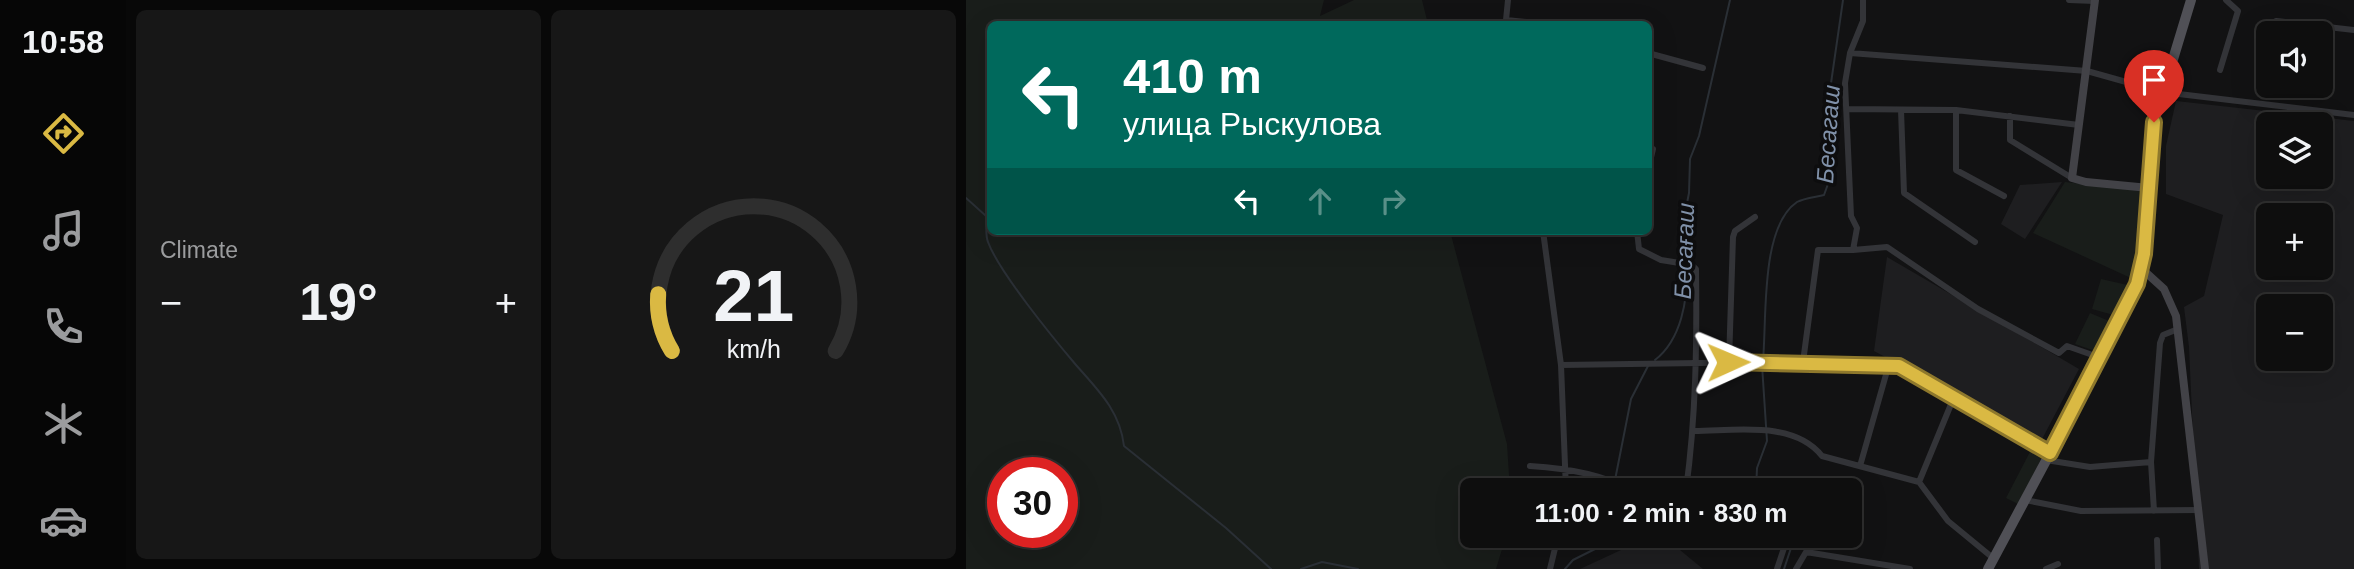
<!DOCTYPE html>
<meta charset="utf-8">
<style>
:root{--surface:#0e0e0e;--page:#171717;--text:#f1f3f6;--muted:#9b9c9e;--line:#2e2e2e;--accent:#dab943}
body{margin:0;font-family:Helvetica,sans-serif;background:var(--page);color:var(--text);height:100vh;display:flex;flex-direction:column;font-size:26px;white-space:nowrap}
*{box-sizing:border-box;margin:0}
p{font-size:23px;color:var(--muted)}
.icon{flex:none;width:38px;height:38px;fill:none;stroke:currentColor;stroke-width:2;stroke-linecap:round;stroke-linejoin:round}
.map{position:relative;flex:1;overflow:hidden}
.sheet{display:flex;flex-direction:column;gap:10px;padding:10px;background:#080808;width:840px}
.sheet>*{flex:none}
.banner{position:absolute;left:21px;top:21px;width:665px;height:214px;border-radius:10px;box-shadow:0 7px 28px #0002,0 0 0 2px var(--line);background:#00695c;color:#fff;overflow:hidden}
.controls{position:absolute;left:1290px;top:21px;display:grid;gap:14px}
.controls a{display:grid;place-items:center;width:77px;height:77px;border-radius:10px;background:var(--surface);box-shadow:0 7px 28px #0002,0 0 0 2px var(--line);font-size:35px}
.speed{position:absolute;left:21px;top:457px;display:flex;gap:14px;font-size:35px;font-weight:700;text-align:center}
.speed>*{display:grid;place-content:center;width:91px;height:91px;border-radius:50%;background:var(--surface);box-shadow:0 7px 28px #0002,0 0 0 2px var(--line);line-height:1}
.speed .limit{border:10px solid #d22;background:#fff;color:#111}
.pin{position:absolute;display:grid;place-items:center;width:60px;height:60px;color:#fff;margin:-72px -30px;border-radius:50% 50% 50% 0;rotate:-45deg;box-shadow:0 0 7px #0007}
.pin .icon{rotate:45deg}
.me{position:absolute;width:77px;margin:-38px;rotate:89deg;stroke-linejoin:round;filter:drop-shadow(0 0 5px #0008)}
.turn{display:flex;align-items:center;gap:24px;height:147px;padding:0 21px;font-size:32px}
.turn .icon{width:91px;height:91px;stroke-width:2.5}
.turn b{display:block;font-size:49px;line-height:60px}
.lanes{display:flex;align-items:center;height:66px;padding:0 21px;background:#0003;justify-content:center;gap:35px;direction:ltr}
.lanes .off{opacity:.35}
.big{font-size:52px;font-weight:700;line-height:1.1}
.sheet .card{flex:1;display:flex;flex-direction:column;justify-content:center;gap:10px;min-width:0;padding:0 24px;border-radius:10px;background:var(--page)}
.sheet .dial{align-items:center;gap:0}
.dial svg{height:182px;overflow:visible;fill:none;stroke:var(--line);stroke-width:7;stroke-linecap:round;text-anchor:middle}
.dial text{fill:var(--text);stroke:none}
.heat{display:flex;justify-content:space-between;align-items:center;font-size:38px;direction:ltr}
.sheet .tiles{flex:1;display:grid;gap:10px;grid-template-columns:repeat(2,1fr)}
.trip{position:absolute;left:494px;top:478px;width:402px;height:70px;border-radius:10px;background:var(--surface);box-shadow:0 7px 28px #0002,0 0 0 2px var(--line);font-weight:700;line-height:70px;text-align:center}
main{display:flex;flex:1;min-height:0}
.dock{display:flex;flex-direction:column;width:126px;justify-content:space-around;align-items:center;background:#060606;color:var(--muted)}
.dock .icon{width:49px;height:49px}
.dock .on{color:var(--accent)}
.dock b{font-size:32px;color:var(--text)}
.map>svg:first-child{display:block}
</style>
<main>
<nav class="dock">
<b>10:58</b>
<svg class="icon on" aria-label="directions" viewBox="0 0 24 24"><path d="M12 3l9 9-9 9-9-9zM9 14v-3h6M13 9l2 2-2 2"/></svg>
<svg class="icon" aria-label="music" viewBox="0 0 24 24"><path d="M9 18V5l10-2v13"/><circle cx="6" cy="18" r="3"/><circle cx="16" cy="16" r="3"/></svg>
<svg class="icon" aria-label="phone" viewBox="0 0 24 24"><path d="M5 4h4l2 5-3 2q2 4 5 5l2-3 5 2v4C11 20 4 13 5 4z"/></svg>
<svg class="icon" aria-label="climate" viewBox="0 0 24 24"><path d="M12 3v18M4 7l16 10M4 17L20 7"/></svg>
<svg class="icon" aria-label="car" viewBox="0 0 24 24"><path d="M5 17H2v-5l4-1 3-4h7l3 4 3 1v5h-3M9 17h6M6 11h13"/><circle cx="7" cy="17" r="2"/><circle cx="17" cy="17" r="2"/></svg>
</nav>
<section class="sheet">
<div class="tiles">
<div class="card"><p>Climate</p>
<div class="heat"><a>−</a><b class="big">19°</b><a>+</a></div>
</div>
<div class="card dial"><svg viewBox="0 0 100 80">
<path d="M14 69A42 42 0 1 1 86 69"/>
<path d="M14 69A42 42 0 0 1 8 44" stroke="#dab943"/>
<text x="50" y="56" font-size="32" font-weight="700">21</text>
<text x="50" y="72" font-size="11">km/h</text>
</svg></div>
</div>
</section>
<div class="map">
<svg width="1388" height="569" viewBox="0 0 1388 569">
<rect width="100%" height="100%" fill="#121213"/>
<path fill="#1e1e20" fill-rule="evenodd" d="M 1210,101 L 1388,121 L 1388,569 L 1233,569 L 1223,347 L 1218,307 L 1238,296 L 1257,215 L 1200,194 L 1200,146 ZM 1302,124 L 1354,124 L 1354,177 L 1302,177 ZM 1302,215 L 1354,215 L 1354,268 L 1302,268 ZM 1302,306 L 1354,306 L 1354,359 L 1302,359 Z
M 1096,182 L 1059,239 L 1035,224 L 1054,185 Z
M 921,257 L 1113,369 L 1075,441 L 908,351 Z
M 668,544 L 714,550 L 737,569 L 614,569 Z"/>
<path fill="#191d1a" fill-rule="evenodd" d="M 0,0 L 358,0 L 354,16 L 388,0 L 456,0 L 462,24 L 24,24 L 24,231 L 484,231 L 541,444 L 544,490 L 506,490 L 506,536 L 540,536 L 530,569 L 0,569 ZM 37,472 L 96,472 L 96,532 L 37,532 Z
M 1099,182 L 1181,191 L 1167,279 L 1067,233 Z
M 1135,279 L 1166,286 L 1151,316 L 1126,309 Z
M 1124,313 L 1148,323 L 1132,352 L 1109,344 Z
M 1066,448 L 1078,454 L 1052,504 L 1040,498 Z"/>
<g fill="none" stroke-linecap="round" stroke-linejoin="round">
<path stroke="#2a2f35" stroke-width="2" d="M 0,198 L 20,216 C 21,224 19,235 22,242 C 33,272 88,339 110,365 C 132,390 154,411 158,446 L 260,528 L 305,569
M 722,262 L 724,238 L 719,213 L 723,193 L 724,159 L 733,136 L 764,0
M 689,360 C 716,339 721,300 722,267
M 797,360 C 801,319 794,227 831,202 C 838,198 850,197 858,195 L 862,184 L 859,146 L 862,104 L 877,0
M 649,480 L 665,399 L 682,366
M 790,490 L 791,468 L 801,441 L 796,365
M 335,569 L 356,562 L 392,569
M 599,569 L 607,560 L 633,547 L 637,536
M 818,569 L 829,536"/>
<path stroke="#333438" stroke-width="6" d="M 542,0 L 540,20 L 582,24
M 1103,0 L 1129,1
M 1310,21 L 1388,30
M 682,53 L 737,68
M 884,53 L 1121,71 L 1196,92 L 1388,115
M 1254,70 L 1272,11 L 1260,0
M 882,109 L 990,110 L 1113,125
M 935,110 L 938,193 L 1009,242
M 990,110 L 990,170 L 1038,196
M 1044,116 L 1044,140 L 1106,178
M 682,170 L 687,149
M 577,231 L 595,365 L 600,490
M 671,231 L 673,249 L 695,260 L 726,265 L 730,269 C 731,344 730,416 720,490
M 887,250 L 921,247 L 1012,309 L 1093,353 L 1101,346 L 1135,358
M 763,362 L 767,237 L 769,231 L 789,217
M 837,362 L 852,250 L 887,250 L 891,228 L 885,216 L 879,83 L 884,53 L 897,21 L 897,0
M 595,365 L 804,362 L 923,364 L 933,366 L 1084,453
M 728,431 C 768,431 828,420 856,456 L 953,482 L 982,521 L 1027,558
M 1080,460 L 1124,467 L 1185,462
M 564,466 C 598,468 635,473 664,490
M 894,466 L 923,364
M 953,482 L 988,397
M 1059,500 L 1115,511 L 1233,510
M 1188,511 L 1185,462 L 1194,343 L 1197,335 L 1212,329
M 804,536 L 820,542 L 811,569
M 1191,540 L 1192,569
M 584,569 L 592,536
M 830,569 L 840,552 L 944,569
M 1080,569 L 1092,564"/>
<path stroke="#424247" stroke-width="8" d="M 1129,0 L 1106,178 L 1120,182 L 1183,188
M 1176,269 L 1198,289 L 1210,316 L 1239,569"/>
<path stroke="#505056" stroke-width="10" d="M 1022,569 L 1135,358 L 1171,284 L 1178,254 L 1188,122 L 1225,0"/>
</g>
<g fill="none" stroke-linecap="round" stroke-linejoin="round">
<g stroke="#8e782c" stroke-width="18">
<path id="route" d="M 762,362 L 933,366 L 1084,453 L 1171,284 L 1178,254 L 1188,122"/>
</g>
<use href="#route" stroke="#dab943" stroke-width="12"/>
</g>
<g text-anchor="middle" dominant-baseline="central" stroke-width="7" stroke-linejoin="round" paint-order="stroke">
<g font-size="24" font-style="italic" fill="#8091a9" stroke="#0d0d0e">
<text transform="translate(862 134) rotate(-86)">Бесагаш</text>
<text transform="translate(718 251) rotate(-88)">Бесағаш</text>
</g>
</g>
</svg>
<div class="controls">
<a><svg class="icon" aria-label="sound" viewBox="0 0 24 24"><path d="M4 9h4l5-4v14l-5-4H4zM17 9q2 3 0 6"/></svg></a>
<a><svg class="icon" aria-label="layers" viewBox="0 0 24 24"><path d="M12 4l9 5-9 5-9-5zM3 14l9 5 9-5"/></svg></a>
<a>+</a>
<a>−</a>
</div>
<div class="speed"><div class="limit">30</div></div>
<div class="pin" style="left:1188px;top:122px;background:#d93025"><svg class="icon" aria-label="arrive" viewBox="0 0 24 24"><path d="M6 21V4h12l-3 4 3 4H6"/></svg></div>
<svg class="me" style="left:762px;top:362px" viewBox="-20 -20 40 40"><path d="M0-17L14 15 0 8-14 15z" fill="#dab943" stroke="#fff" stroke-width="4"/></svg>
<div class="trip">11:00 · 2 min · 830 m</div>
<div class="banner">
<div class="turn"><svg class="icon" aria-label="left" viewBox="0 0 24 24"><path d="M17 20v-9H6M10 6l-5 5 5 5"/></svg><div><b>410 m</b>улица Рыскулова</div></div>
<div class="lanes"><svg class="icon" aria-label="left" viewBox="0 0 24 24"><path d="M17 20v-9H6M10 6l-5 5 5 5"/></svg><svg class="icon off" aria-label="ahead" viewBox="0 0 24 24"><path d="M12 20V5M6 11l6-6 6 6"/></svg><svg class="icon off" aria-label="right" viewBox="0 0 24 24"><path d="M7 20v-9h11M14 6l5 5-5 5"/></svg></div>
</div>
</div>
</main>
